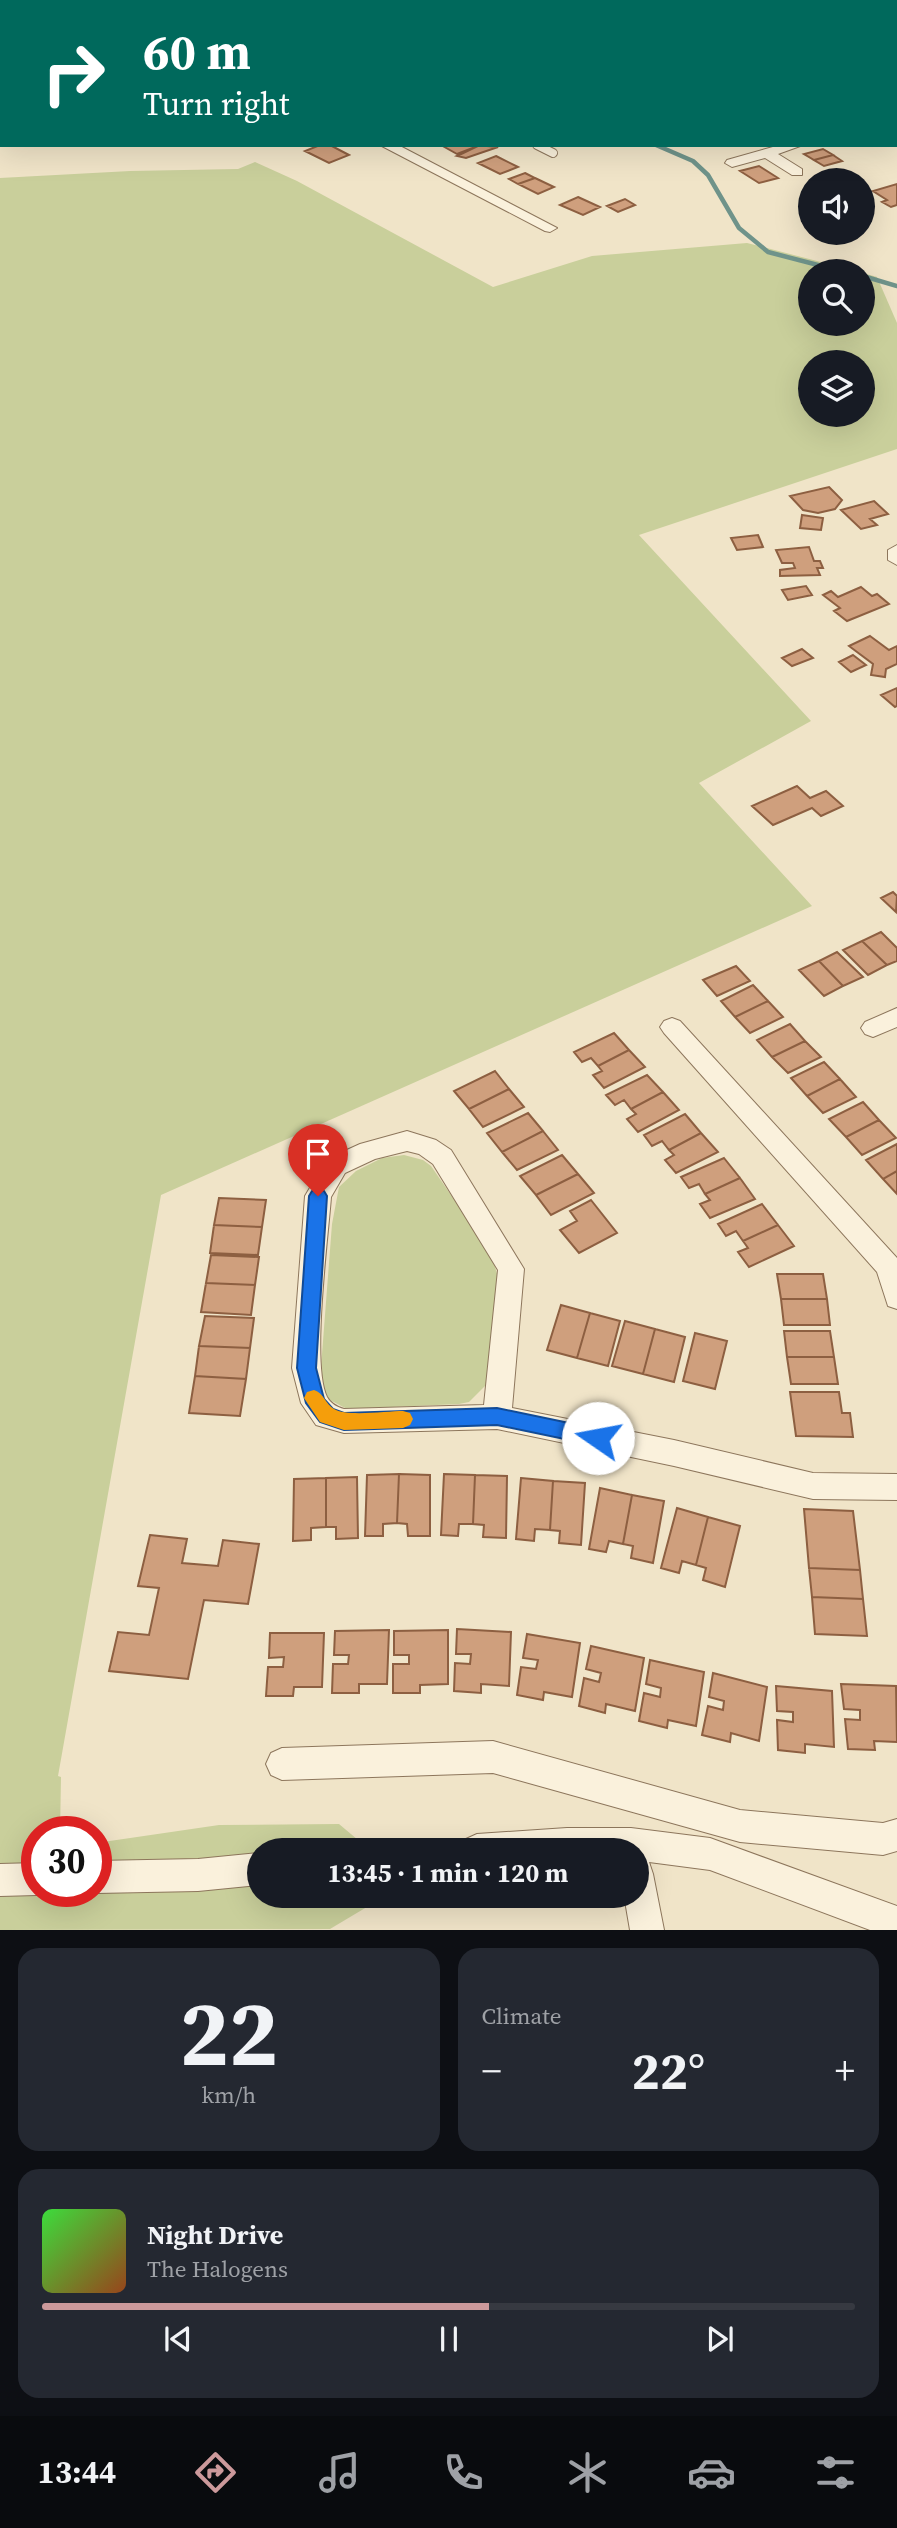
<!DOCTYPE html>
<meta charset="utf-8">
<style>
:root{--surface:#171b24;--page:#242831;--text:#f1f3f6;--muted:#9ea1a6;--line:#363941;--accent:#cc999b}
body{margin:0;font-family:"Source Serif 4",serif;background:var(--page);color:var(--text);height:100vh;display:flex;flex-direction:column;font-size:26px;white-space:nowrap}
*{box-sizing:border-box;margin:0}
p{font-size:23px;color:var(--muted)}
.icon{flex:none;width:38px;height:38px;fill:none;stroke:currentColor;stroke-width:2;stroke-linecap:round;stroke-linejoin:round}
.map{position:relative;height:1930px;overflow:hidden}
.details{display:flex;flex-direction:column;gap:18px;padding:18px;background:#0d0f14;flex:1}
.details>*{flex:none}
.top-card{position:absolute;left:0px;top:0px;width:898px;height:147px;box-shadow:0 7px 28px #0002;background:#00695c;color:#fff;overflow:hidden}
.fabs{position:absolute;left:798px;top:168px;display:grid;gap:14px}
.fabs a{display:grid;place-items:center;width:77px;height:77px;border-radius:50%;background:var(--surface);box-shadow:0 7px 28px #0002;font-size:35px}
.speed{position:absolute;left:21px;top:1816px;display:flex;gap:14px;font-size:35px;font-weight:700;text-align:center}
.speed>*{display:grid;place-content:center;width:91px;height:91px;border-radius:50%;background:var(--surface);box-shadow:0 7px 28px #0002;line-height:1}
.speed .limit{border:10px solid #d22;background:#fff;color:#111}
.pin{position:absolute;display:grid;place-items:center;width:60px;height:60px;color:#fff;margin:-72px -30px;border-radius:50% 50% 50% 0;rotate:-45deg;box-shadow:0 0 7px #0007}
.pin .icon{rotate:45deg}
.me{position:absolute;width:77px;margin:-38px;rotate:282deg;stroke-linejoin:round;filter:drop-shadow(0 0 5px #0008)}
.turn{display:flex;align-items:center;gap:24px;height:147px;padding:0 28px;font-size:32px}
.turn .icon{width:91px;height:91px;stroke-width:2.5}
.turn b{display:block;font-size:49px;line-height:60px}
.big{font-size:52px;font-weight:700;line-height:1.1}
.details .tile{flex:1;display:flex;flex-direction:column;justify-content:center;gap:10px;min-width:0;padding:0 24px;border-radius:21px;background:var(--page)}
.details .dial{align-items:center;gap:0}
.dial b{font-size:91px;line-height:1}
.song{display:flex;align-items:center;gap:21px}
.cover{width:84px;height:84px;border-radius:10px;background:linear-gradient(135deg,hsl(120 70% 55%),hsl(20 70% 35%))}
.played{height:7px;border-radius:4px;background:linear-gradient(90deg,var(--accent) 55%,var(--line) 55%)}
.keys{display:flex;justify-content:space-around;direction:ltr}
.heat{display:flex;justify-content:space-between;align-items:center;font-size:38px;direction:ltr}
.details .tiles{flex:1;display:grid;gap:18px;grid-template-columns:1fr 1fr}
.tile:last-child{grid-column:span 2}
.trip{position:absolute;left:247px;top:1838px;width:402px;height:70px;border-radius:35px;background:var(--surface);box-shadow:0 7px 28px #0002;font-weight:700;line-height:70px;text-align:center}
.tabs{display:flex;height:112px;justify-content:space-around;align-items:center;background:#090b0e;color:var(--muted)}
.tabs .icon{width:49px;height:49px}
.tabs .on{color:var(--accent)}
.tabs b{font-size:32px;color:var(--text)}
.map>svg:first-child{display:block}
</style>
<div class="map">
<svg width="897" height="1930" viewBox="0 0 897 1930">
<rect width="100%" height="100%" fill="#f0e4c8"/>
<path fill="#c9cf9b" fill-rule="evenodd" d="M 0,0 L 247,0 L 249,2 L 2,2 L 2,21 Z
M 255,162 L 297,181 L 493,287 L 592,256 L 747,243 L 856,271 L 810,271 L 810,324 L 863,324 L 863,273 L 877,277 L 897,323 L 897,449 L 639,535 L 811,721 L 699,783 L 812,906 L 161,1195 L 58,1776 L 61,1777 L 60,1832 L 37,1832 L 37,1892 L 96,1892 L 96,1843 L 219,1825 L 339,1824 L 370,1850 L 259,1850 L 259,1895 L 387,1895 L 330,1929 L 0,1930 L 0,178 L 130,171 L 238,169 ZM 810,362 L 863,362 L 863,415 L 810,415 Z
M 404,1155 L 423,1160 L 431,1166 L 491,1253 L 498,1277 L 486,1385 L 469,1402 L 459,1404 L 347,1409 L 328,1399 L 320,1380 L 332,1224 L 339,1187 L 356,1171 L 382,1158 Z"/>
<g fill="none" stroke-linecap="round" stroke-linejoin="round">
<path stroke="#6f938a" stroke-width="4.5" d="M 376,2 L 378,0
M 656,145 L 693,161 L 708,175 L 739,228 L 768,252 L 841,271
M 863,276 L 897,286"/>
</g>
<path fill="#cf9f7d" stroke="#8d5f41" stroke-width="2" d="M 320,145 L 330,145 L 349,155 L 329,163 L 305,151 Z
M 441,145 L 476,145 L 478,146 L 457,154 Z
M 476,145 L 498,147 L 466,158 L 457,156 L 478,146 Z
M 823,149 L 833,155 L 814,160 L 804,154 Z
M 833,155 L 842,161 L 824,166 L 814,160 Z
M 496,156 L 518,167 L 500,174 L 478,163 Z
M 759,166 L 778,178 L 759,183 L 740,171 Z
M 525,173 L 535,178 L 518,184 L 509,179 Z
M 535,178 L 554,187 L 538,194 L 518,184 Z
M 897,184 L 897,205 L 891,207 L 882,202 L 887,200 L 873,191 Z
M 578,197 L 600,207 L 583,215 L 560,205 Z
M 625,199 L 635,205 L 618,212 L 607,206 Z
M 829,487 L 842,500 L 835,509 L 818,513 L 803,510 L 790,496 Z
M 874,501 L 888,514 L 870,519 L 877,525 L 861,529 L 841,510 Z
M 802,515 L 823,518 L 821,530 L 800,528 Z
M 758,535 L 763,547 L 737,550 L 731,538 Z
M 809,547 L 814,561 L 820,561 L 823,568 L 817,568 L 820,575 L 780,576 L 780,570 L 795,568 L 793,563 L 782,563 L 776,550 Z
M 806,586 L 812,595 L 788,600 L 782,590 Z
M 861,587 L 872,596 L 877,594 L 889,604 L 847,621 L 834,611 L 840,608 L 823,595 L 831,591 L 838,597 Z
M 870,636 L 889,650 L 897,646 L 897,664 L 886,669 L 885,677 L 871,675 L 873,664 L 849,646 Z
M 802,649 L 813,658 L 792,666 L 782,658 Z
M 853,655 L 866,665 L 851,672 L 839,662 Z
M 897,688 L 897,706 L 895,707 L 881,695 Z
M 797,786 L 810,798 L 826,791 L 843,806 L 821,816 L 812,808 L 773,825 L 752,806 Z
M 893,892 L 897,896 L 896,912 L 881,898 Z
M 881,932 L 897,948 L 897,961 L 887,965 L 862,941 Z
M 862,941 L 887,965 L 868,975 L 843,950 Z
M 837,952 L 863,977 L 843,986 L 819,961 Z
M 819,961 L 843,986 L 824,996 L 799,970 Z
M 736,966 L 750,981 L 717,996 L 703,980 Z
M 753,985 L 768,1001 L 735,1017 L 721,1001 Z
M 768,1001 L 783,1017 L 750,1033 L 735,1017 Z
M 790,1024 L 805,1041 L 772,1057 L 757,1040 Z
M 614,1033 L 629,1050 L 598,1066 L 591,1058 L 582,1062 L 574,1052 Z
M 805,1041 L 821,1057 L 788,1073 L 772,1057 Z
M 629,1050 L 645,1067 L 604,1088 L 593,1075 L 602,1071 L 598,1066 Z
M 824,1062 L 840,1079 L 807,1096 L 791,1078 Z
M 495,1071 L 509,1089 L 469,1109 L 454,1091 Z
M 647,1075 L 663,1092 L 631,1109 L 624,1100 L 615,1105 L 606,1095 Z
M 840,1079 L 856,1097 L 823,1113 L 807,1096 Z
M 509,1089 L 524,1107 L 483,1127 L 469,1109 Z
M 663,1092 L 679,1110 L 638,1132 L 627,1119 L 636,1114 L 631,1109 Z
M 863,1102 L 879,1120 L 846,1137 L 829,1119 Z
M 528,1113 L 543,1131 L 502,1152 L 487,1133 Z
M 685,1114 L 701,1133 L 669,1150 L 662,1141 L 652,1146 L 644,1135 Z
M 879,1120 L 896,1138 L 862,1155 L 846,1137 Z
M 543,1131 L 558,1150 L 517,1170 L 502,1152 Z
M 701,1133 L 718,1152 L 676,1173 L 665,1160 L 674,1155 L 669,1150 Z
M 897,1144 L 897,1171 L 883,1179 L 866,1160 Z
M 562,1155 L 578,1174 L 536,1195 L 520,1176 Z
M 724,1158 L 740,1178 L 705,1194 L 699,1184 L 689,1188 L 681,1177 Z
M 897,1171 L 897,1194 L 883,1179 Z
M 578,1174 L 594,1193 L 551,1215 L 536,1195 Z
M 740,1178 L 755,1199 L 710,1218 L 700,1204 L 710,1200 L 705,1194 Z
M 219,1198 L 266,1200 L 262,1227 L 214,1225 Z
M 591,1200 L 617,1233 L 579,1253 L 560,1230 L 577,1221 L 570,1211 Z
M 762,1204 L 778,1225 L 743,1241 L 736,1231 L 726,1236 L 718,1224 Z
M 214,1225 L 262,1227 L 258,1255 L 210,1253 Z
M 778,1225 L 794,1246 L 749,1267 L 738,1252 L 748,1248 L 743,1241 Z
M 211,1255 L 259,1257 L 255,1285 L 206,1283 Z
M 777,1274 L 823,1274 L 827,1299 L 781,1299 Z
M 206,1283 L 255,1285 L 251,1315 L 201,1312 Z
M 781,1299 L 827,1299 L 830,1325 L 784,1325 Z
M 561,1305 L 590,1313 L 577,1358 L 547,1350 Z
M 590,1313 L 620,1321 L 608,1366 L 577,1358 Z
M 205,1316 L 254,1318 L 250,1348 L 199,1346 Z
M 625,1321 L 655,1329 L 643,1374 L 612,1366 Z
M 655,1329 L 685,1337 L 674,1382 L 643,1374 Z
M 784,1331 L 830,1331 L 834,1357 L 787,1357 Z
M 695,1333 L 727,1341 L 715,1389 L 683,1381 Z
M 199,1346 L 250,1348 L 246,1379 L 195,1376 Z
M 787,1357 L 834,1357 L 838,1384 L 791,1384 Z
M 195,1376 L 246,1379 L 240,1416 L 189,1413 Z
M 790,1392 L 839,1392 L 842,1413 L 850,1413 L 853,1437 L 796,1436 Z
M 399,1474 L 430,1475 L 430,1536 L 408,1536 L 407,1524 L 397,1523 Z
M 399,1474 L 397,1523 L 383,1524 L 383,1536 L 365,1536 L 367,1475 Z
M 444,1474 L 475,1475 L 473,1524 L 459,1524 L 458,1536 L 441,1535 Z
M 475,1475 L 507,1476 L 506,1538 L 483,1537 L 484,1525 L 473,1524 Z
M 357,1477 L 358,1538 L 336,1539 L 336,1527 L 326,1527 L 326,1478 Z
M 326,1478 L 326,1527 L 311,1528 L 311,1540 L 293,1541 L 294,1479 Z
M 521,1478 L 553,1481 L 550,1530 L 535,1529 L 534,1541 L 516,1539 Z
M 553,1481 L 585,1483 L 581,1545 L 559,1543 L 560,1531 L 550,1530 Z
M 600,1488 L 632,1495 L 623,1544 L 609,1541 L 606,1552 L 589,1549 Z
M 632,1495 L 664,1501 L 653,1563 L 631,1558 L 633,1546 L 623,1544 Z
M 677,1508 L 708,1517 L 696,1565 L 682,1561 L 679,1573 L 661,1568 Z
M 804,1509 L 853,1511 L 860,1570 L 809,1568 Z
M 708,1517 L 740,1526 L 725,1587 L 703,1580 L 706,1568 L 696,1565 Z
M 150,1535 L 187,1539 L 182,1563 L 218,1566 L 223,1540 L 259,1544 L 248,1604 L 204,1600 L 188,1679 L 109,1671 L 118,1632 L 149,1635 L 159,1588 L 138,1586 Z
M 809,1568 L 860,1570 L 863,1599 L 812,1597 Z
M 812,1597 L 863,1599 L 867,1636 L 815,1634 Z
M 457,1629 L 511,1632 L 509,1686 L 481,1684 L 481,1693 L 454,1691 L 455,1663 L 470,1664 L 471,1654 L 456,1654 Z
M 389,1630 L 387,1684 L 359,1684 L 359,1693 L 332,1693 L 333,1664 L 348,1664 L 349,1655 L 334,1655 L 335,1631 Z
M 448,1630 L 448,1684 L 420,1685 L 420,1693 L 393,1693 L 393,1664 L 409,1664 L 409,1655 L 394,1655 L 394,1631 Z
M 270,1633 L 324,1633 L 322,1687 L 294,1687 L 293,1696 L 266,1696 L 268,1667 L 283,1667 L 284,1657 L 269,1658 Z
M 527,1634 L 580,1643 L 572,1697 L 544,1692 L 543,1700 L 517,1695 L 521,1667 L 536,1669 L 538,1660 L 523,1658 Z
M 591,1646 L 644,1658 L 635,1711 L 606,1704 L 605,1713 L 579,1706 L 584,1678 L 599,1682 L 601,1673 L 586,1669 Z
M 650,1660 L 704,1672 L 696,1726 L 668,1720 L 667,1728 L 639,1721 L 644,1693 L 660,1697 L 661,1688 L 646,1684 Z
M 713,1673 L 767,1687 L 759,1741 L 731,1733 L 730,1742 L 702,1735 L 708,1706 L 723,1710 L 724,1701 L 709,1697 Z
M 841,1684 L 896,1686 L 897,1742 L 874,1741 L 875,1750 L 848,1749 L 845,1719 L 860,1720 L 860,1710 L 844,1709 Z
M 776,1686 L 832,1691 L 834,1747 L 805,1744 L 805,1753 L 778,1750 L 777,1720 L 793,1722 L 793,1712 L 777,1711 Z"/>
<g fill="none" stroke-linecap="round" stroke-linejoin="round">
<g stroke="#8d765c" stroke-width="10">
<path id="lane" d="M 537,145 L 553,153"/>
</g>
<g stroke="#8d765c" stroke-width="2">
<path id="street" d="M 897,50 L 897,59 L 896,59 L 896,50 Z
M 0,96 L 2,96 L 2,104 L 0,104 Z
M 380,145 L 398,145 L 557,228 L 550,232 L 545,231 Z
M 780,145 L 803,145 L 778,154 L 802,169 L 802,175 L 792,175 L 765,158 L 732,167 L 725,163 L 727,160 Z
M 897,545 L 897,565 L 888,560 L 888,550 Z
M 897,1008 L 897,1027 L 873,1037 L 865,1034 L 861,1028 L 865,1022 Z
M 672,1018 L 680,1021 L 897,1258 L 897,1309 L 888,1306 L 877,1272 L 664,1033 L 660,1027 L 664,1021 Z
M 407,1131 L 436,1140 L 451,1150 L 524,1269 L 512,1408 L 674,1440 L 813,1473 L 897,1474 L 897,1500 L 813,1499 L 674,1466 L 497,1429 L 344,1433 L 316,1425 L 301,1403 L 292,1368 L 305,1196 L 327,1159 L 360,1144 ZM 407,1151 L 419,1154 L 433,1164 L 498,1270 L 484,1405 L 344,1409 C 337,1407 331,1404 327,1397 C 311,1365 328,1239 331,1197 L 345,1173 L 375,1159 Z
M 493,1741 L 740,1810 L 883,1823 L 897,1819 L 897,1851 L 883,1855 L 740,1842 L 493,1773 L 282,1780 L 271,1775 L 266,1764 L 271,1753 L 282,1748 Z
M 567,1828 L 631,1828 L 710,1838 L 897,1906 L 897,1930 L 870,1930 L 710,1870 L 649,1862 L 653,1874 L 664,1930 L 630,1930 L 624,1895 L 637,1895 L 637,1850 L 461,1850 L 466,1839 L 477,1834 Z
M 259,1853 L 259,1885 L 198,1891 L 96,1893 L 92,1892 L 96,1892 L 96,1861 L 198,1859 Z
M 37,1863 L 37,1892 L 46,1892 L 37,1895 L 0,1896 L 0,1864 Z"/>
</g>
<g stroke="#6f573f" stroke-width="3">
<path id="secondary" d="M 535,0 L 557,0 L 534,2 Z
M 712,0 L 732,0 L 733,2 L 713,2 Z
M 0,30 L 2,30 L 2,42 L 0,42 Z
M 896,105 L 897,105 L 897,117 L 896,117 Z"/>
</g>
<use href="#lane" stroke="#faf1dc" stroke-width="8"/>
<use href="#street" fill="#faf1dc" fill-rule="evenodd"/>
<use href="#secondary" fill="#faf1dc" fill-rule="evenodd"/>
</g>
<path fill="#1a73e8" stroke="#114b97" stroke-width="2" d="M 318,1189 L 324,1191 L 327,1196 L 316,1368 L 324,1399 L 333,1409 L 344,1413 L 497,1408 L 598,1429 L 605,1431 L 608,1438 L 605,1444 L 598,1446 L 497,1425 L 344,1430 L 320,1422 L 306,1403 L 297,1368 L 309,1196 L 312,1191 Z"/>
<path fill="#f59e0b" d="M 314,1390 C 324,1393 325,1404 334,1409 C 346,1417 388,1411 403,1411 L 410,1413 L 413,1419 L 410,1425 L 403,1428 L 344,1430 L 320,1422 L 304,1398 L 307,1392 Z"/>
</svg>
<div class="fabs">
<a><svg class="icon" aria-label="sound" viewBox="0 0 24 24"><path d="M4 9h4l5-4v14l-5-4H4zM17 9q2 3 0 6"/></svg></a>
<a><svg class="icon" aria-label="search" viewBox="0 0 24 24"><circle cx="10" cy="10" r="6"/><path d="M15 15l6 6"/></svg></a>
<a><svg class="icon" aria-label="layers" viewBox="0 0 24 24"><path d="M12 4l9 5-9 5-9-5zM3 14l9 5 9-5"/></svg></a>
</div>
<div class="speed"><div class="limit">30</div></div>
<div class="pin" style="left:318px;top:1196px;background:#d93025"><svg class="icon" aria-label="arrive" viewBox="0 0 24 24"><path d="M6 21V4h12l-3 4 3 4H6"/></svg></div>
<svg class="me" style="left:598px;top:1438px" viewBox="-20 -20 40 40"><circle r="19" fill="#fff"/><path d="M0-13L10 11 0 6-10 11z" fill="#1a73e8"/></svg>
<div class="trip">13:45 · 1 min · 120 m</div>
<div class="top-card">
<div class="turn"><svg class="icon" aria-label="right" viewBox="0 0 24 24"><path d="M7 20v-9h11M14 6l5 5-5 5"/></svg><div><b>60 m</b>Turn right</div></div>
</div>
</div>
<section class="details">
<div class="tiles">
<div class="tile dial"><b>22</b><p>km/h</p></div>
<div class="tile"><p>Climate</p>
<div class="heat"><a>−</a><b class="big">22°</b><a>+</a></div>
</div>
<div class="tile">
<div class="song"><i class="cover"></i><div><b>Night Drive</b><p>The Halogens</p></div></div>
<div class="played"></div>
<div class="keys"><svg class="icon" aria-label="previous" viewBox="0 0 24 24"><path d="M18 5L8 12l10 7zM5 5v14"/></svg><svg class="icon" aria-label="pause" viewBox="0 0 24 24"><path d="M8 5v14M16 5v14"/></svg><svg class="icon" aria-label="next" viewBox="0 0 24 24"><path d="M6 5l10 7-10 7zM19 5v14"/></svg></div>
</div>
</div>
</section>
<nav class="tabs">
<b>13:44</b>
<svg class="icon on" aria-label="directions" viewBox="0 0 24 24"><path d="M12 3l9 9-9 9-9-9zM9 14v-3h6M13 9l2 2-2 2"/></svg>
<svg class="icon" aria-label="music" viewBox="0 0 24 24"><path d="M9 18V5l10-2v13"/><circle cx="6" cy="18" r="3"/><circle cx="16" cy="16" r="3"/></svg>
<svg class="icon" aria-label="phone" viewBox="0 0 24 24"><path d="M5 4h4l2 5-3 2q2 4 5 5l2-3 5 2v4C11 20 4 13 5 4z"/></svg>
<svg class="icon" aria-label="climate" viewBox="0 0 24 24"><path d="M12 3v18M4 7l16 10M4 17L20 7"/></svg>
<svg class="icon" aria-label="car" viewBox="0 0 24 24"><path d="M5 17H2v-5l4-1 3-4h7l3 4 3 1v5h-3M9 17h6M6 11h13"/><circle cx="7" cy="17" r="2"/><circle cx="17" cy="17" r="2"/></svg>
<svg class="icon" aria-label="filters" viewBox="0 0 24 24"><path d="M4 7h16M4 17h16"/><circle cx="9" cy="7" r="2"/><circle cx="15" cy="17" r="2"/></svg>
</nav>
